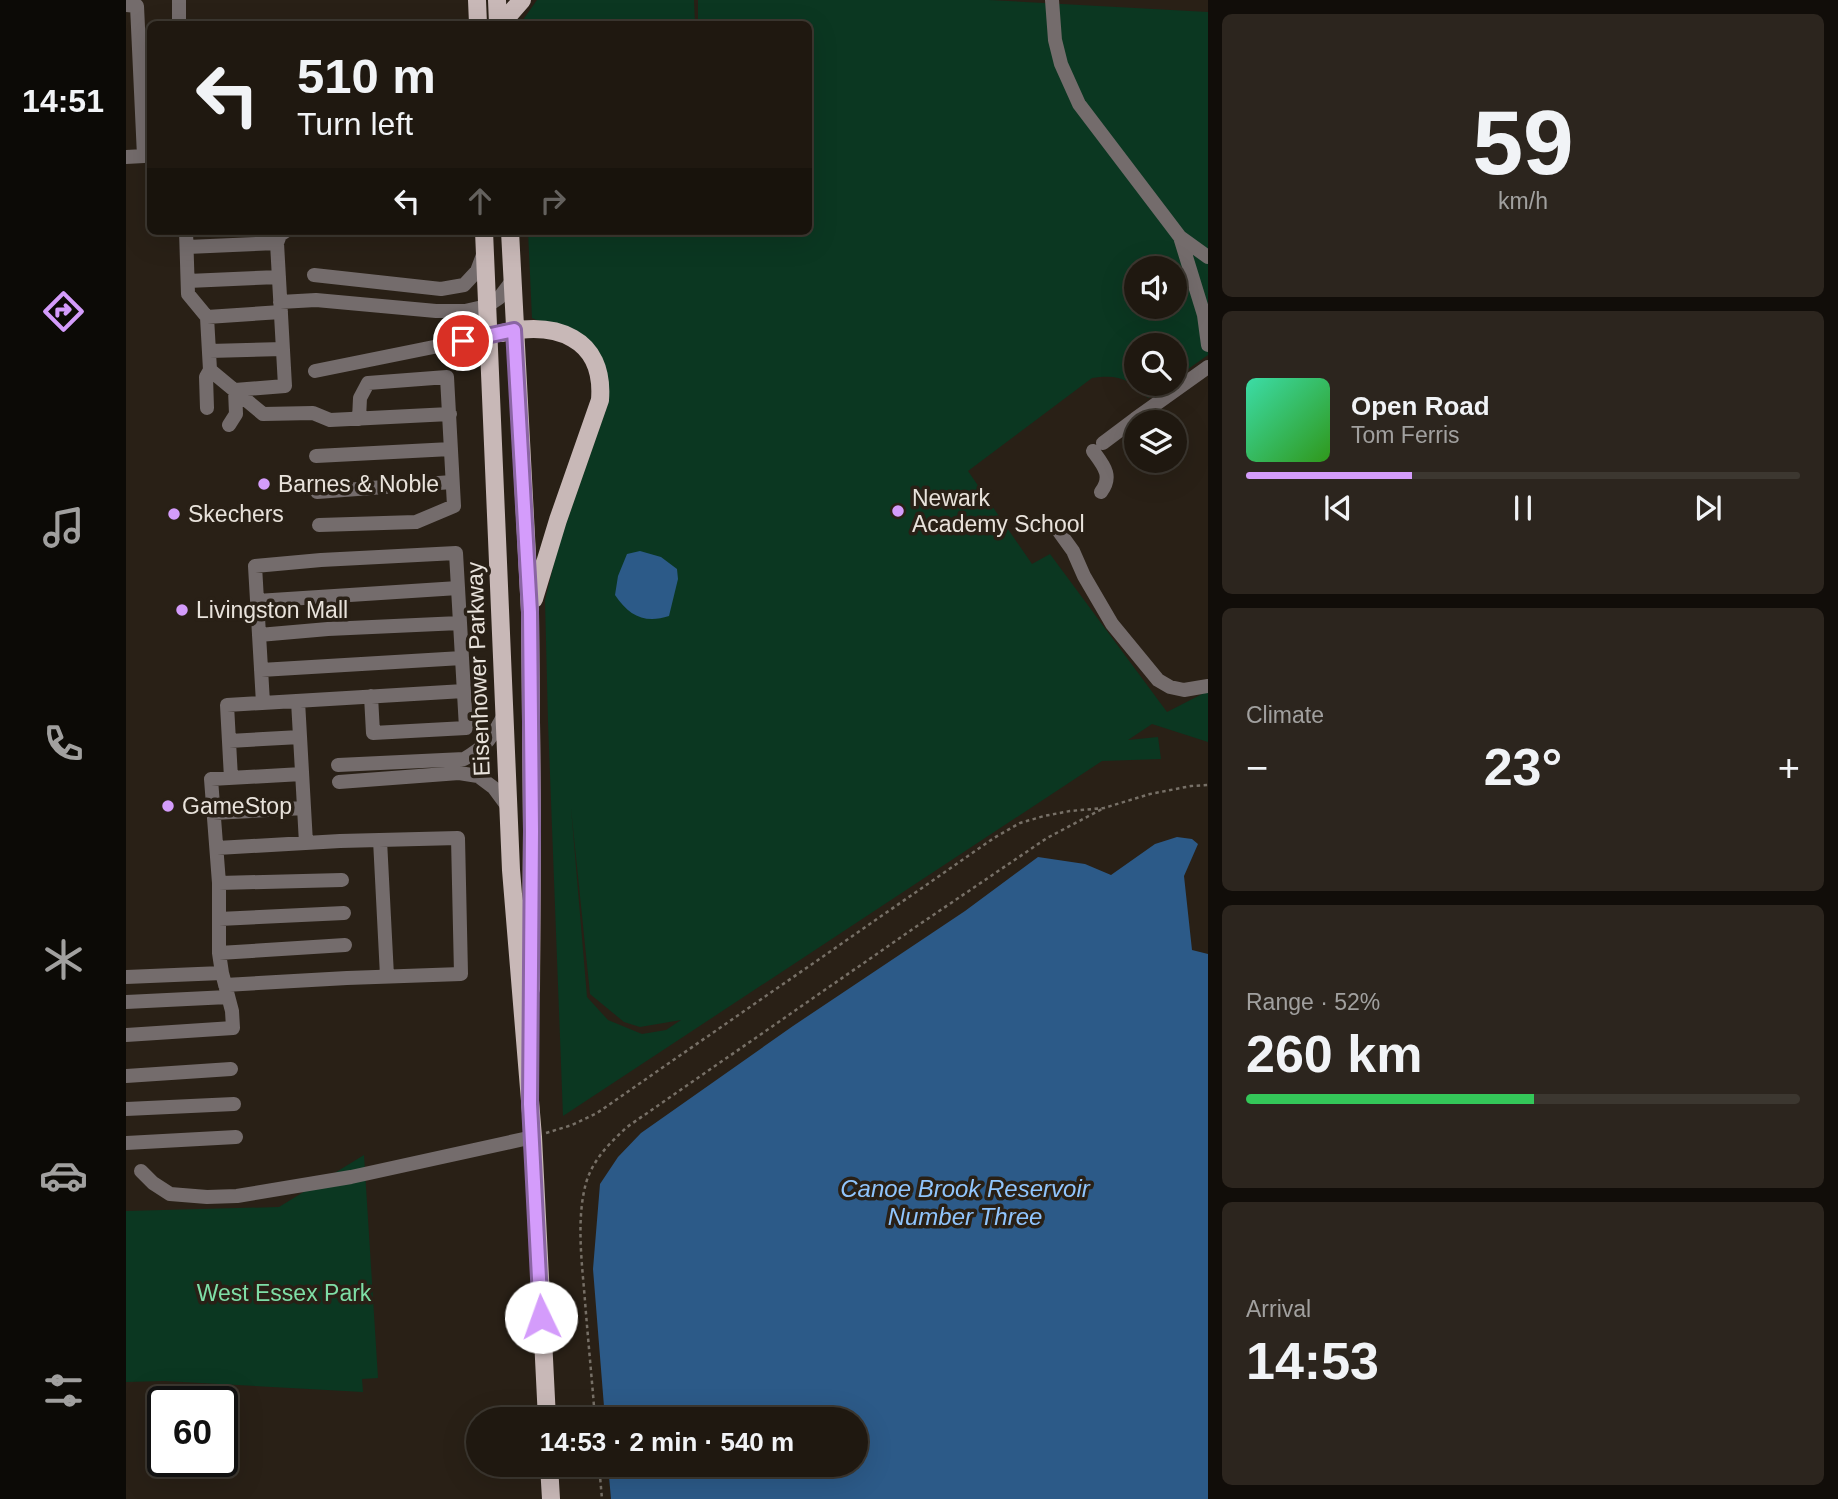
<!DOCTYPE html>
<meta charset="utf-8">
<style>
:root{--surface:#1f1810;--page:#2c251e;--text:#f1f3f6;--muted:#a1a09f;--line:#3c3730;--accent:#d49cfb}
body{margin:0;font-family:Arial,sans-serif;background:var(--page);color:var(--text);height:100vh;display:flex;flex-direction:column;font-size:26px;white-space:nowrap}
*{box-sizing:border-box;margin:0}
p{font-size:23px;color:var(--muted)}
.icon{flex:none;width:38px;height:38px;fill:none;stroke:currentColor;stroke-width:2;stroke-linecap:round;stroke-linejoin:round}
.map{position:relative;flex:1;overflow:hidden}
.side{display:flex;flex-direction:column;gap:14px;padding:14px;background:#110d09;width:630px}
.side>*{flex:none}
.guide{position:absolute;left:21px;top:21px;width:665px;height:214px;border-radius:10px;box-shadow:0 7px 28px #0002,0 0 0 2px var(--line);background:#1f1810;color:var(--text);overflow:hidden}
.fabs{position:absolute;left:998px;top:256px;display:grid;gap:14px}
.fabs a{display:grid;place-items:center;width:63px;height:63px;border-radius:50%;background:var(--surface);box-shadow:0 7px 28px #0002,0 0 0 2px var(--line);font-size:35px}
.speed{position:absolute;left:21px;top:1386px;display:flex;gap:14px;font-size:35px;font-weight:700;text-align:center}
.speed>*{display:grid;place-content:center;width:91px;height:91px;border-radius:50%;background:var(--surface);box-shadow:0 7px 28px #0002,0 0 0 2px var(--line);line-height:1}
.speed .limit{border:4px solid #111;border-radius:10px;background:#fff;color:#111}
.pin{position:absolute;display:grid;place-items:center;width:60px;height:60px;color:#fff;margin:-30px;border:4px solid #fff;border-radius:50%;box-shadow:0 2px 7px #0007}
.me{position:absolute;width:77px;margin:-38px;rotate:357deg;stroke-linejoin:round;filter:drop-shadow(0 0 5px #0008)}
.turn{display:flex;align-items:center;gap:24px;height:147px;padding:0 35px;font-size:32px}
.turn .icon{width:91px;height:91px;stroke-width:2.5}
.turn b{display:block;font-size:49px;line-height:60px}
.lanes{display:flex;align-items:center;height:66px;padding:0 35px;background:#0003;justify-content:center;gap:35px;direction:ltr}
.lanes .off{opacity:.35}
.big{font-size:52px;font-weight:800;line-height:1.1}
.side .widget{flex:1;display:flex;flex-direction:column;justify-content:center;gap:10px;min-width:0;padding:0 24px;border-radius:10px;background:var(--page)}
.side .dial{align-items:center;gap:0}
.dial b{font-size:91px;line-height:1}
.song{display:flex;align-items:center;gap:21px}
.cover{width:84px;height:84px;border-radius:10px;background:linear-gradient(135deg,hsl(160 70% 55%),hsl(110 70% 35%))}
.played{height:7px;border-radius:4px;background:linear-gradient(90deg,var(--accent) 30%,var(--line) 30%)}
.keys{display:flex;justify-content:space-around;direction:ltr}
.heat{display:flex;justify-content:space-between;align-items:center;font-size:38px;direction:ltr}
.charge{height:10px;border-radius:5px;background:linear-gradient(90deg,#34c759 52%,var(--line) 0)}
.trip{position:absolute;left:340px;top:1407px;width:402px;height:70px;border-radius:35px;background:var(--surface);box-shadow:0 7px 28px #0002,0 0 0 2px var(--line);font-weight:800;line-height:70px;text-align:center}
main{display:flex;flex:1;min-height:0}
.tab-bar{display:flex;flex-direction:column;width:126px;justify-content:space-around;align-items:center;background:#0c0a06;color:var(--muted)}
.tab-bar .icon{width:49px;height:49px}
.tab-bar .on{color:var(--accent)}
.tab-bar b{font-size:32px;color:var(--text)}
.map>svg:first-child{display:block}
</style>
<main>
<nav class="tab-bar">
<b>14:51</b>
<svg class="icon on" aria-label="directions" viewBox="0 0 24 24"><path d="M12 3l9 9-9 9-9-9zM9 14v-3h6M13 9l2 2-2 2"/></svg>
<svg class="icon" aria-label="music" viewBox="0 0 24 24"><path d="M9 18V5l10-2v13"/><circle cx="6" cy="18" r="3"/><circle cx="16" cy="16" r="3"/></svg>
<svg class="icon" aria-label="phone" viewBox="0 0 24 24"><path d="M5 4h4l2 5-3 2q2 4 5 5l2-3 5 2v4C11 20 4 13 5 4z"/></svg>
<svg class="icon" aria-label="climate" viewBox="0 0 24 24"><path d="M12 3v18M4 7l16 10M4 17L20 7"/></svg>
<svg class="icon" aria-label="car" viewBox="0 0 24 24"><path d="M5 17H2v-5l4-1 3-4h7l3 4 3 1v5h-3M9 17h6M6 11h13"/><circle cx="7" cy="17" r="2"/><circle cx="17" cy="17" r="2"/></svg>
<svg class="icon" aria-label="filters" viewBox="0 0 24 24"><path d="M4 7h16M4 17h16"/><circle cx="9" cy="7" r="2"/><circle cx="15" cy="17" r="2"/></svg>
</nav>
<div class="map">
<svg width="1082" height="1499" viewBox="0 0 1082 1499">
<rect width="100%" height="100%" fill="#292016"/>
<path fill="#0b3721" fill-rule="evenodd" d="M 411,0 L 568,0 L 569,24 L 394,24 Z
M 572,0 L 863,0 L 1082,12 L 1082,355 L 1048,379 L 1048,345 L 1010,345 L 1010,383 L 1042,383 L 1022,398 C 1003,379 993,374 966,378 L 842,471 L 906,564 L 924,554 L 1041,712 L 1082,691 L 1082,742 L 1026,724 L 1002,740 L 1032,737 L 1035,759 L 976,761 L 437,1116 L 422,722 L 419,600 L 432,547 L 482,404 L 469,346 L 406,318 L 402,231 L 682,231 L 682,24 L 572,24 ZM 1010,268 L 1048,268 L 1048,306 L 1010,306 ZM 445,808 L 464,994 L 498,1022 L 514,1027 L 555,1020 L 540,1030 L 516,1034 L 482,1020 L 461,997 Z
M 238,1155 L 252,1378 L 236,1379 L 237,1392 L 38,1381 L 0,1382 L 0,1211 L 153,1207 Z"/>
<path fill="#2c5a88" d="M 514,551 L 535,557 L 551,569 L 552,579 L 543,616 C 519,624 503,616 489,595 L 492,576 L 501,554 Z
M 1051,837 L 1066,839 L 1072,844 L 1058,876 L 1066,950 L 1082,954 L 1082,1499 L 485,1499 L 482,1465 L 730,1465 L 730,1419 L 479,1419 L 467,1269 L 474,1184 L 492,1157 L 515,1133 L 667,1026 L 839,911 L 912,857 L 959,864 L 985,875 L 1029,844 Z"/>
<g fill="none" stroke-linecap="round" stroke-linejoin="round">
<path stroke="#777067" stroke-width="2.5" stroke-dasharray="3.5 3.5" stroke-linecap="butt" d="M 420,1133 L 446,1125 L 471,1113 L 868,838 L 894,823 L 918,816 L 944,811 L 978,808 L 1024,794 L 1065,786 L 1082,785
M 469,1419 C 466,1380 462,1340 459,1301 C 456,1263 450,1220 460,1183 C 467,1159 484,1143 501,1127 L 794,924 L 921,838 L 978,808
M 473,1465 L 476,1499"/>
<path stroke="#746c6c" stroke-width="14" d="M 53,0 L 53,24
M 926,0 L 929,40 L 935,64 L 953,104 L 1054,237 L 1082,257
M 0,5 L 11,6 L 18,156 L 0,157
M 60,231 L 62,294 L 81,317 L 84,370 L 137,414 L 187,413 L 204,420 L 324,414
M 1054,237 L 1078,315 L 1082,345
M 61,247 L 151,243
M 188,275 L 315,289 L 338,285 L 351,271 L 357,255
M 62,281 L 153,277
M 154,302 L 190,300 L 310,311 L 339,311 L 361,306 L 373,298 L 386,281
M 81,317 L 155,312
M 83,351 L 157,349
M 189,371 L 362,336
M 81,408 L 80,377 L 84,370
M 103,425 L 110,414 L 109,390 L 159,386 L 151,243 L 154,235 L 160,231
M 977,443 L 1009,419 L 1082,367
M 967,451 C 978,466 987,476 975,492
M 190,456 L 325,449
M 191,492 L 326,482
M 193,525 L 290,522 L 328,506 L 321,377 L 242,383 L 234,398 L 233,419
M 929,526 L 947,551 L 958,576 L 986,624 L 1032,680 L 1044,687 L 1058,690 L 1082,686
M 131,601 L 332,588
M 133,635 L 202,629 L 334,623
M 135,670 L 336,658
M 172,701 L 180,843
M 137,703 L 129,566 L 195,560 L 330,553 L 340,728 L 247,733 L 245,696
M 103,741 L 174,737
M 212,765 L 338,759 C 361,746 366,737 378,715
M 105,778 L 101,705 L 338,691
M 213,782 L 333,773 L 352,776 L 368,788 L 382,807
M 87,813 L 178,808
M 254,840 L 261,976
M 91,848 L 214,841 L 332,838 L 335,974 L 221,978 L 99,985
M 93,883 L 216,880
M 93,919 L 218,913
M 93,953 L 219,945
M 0,977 L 96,973
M 0,1002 L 102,997
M 0,1035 L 107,1028 L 106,1011 L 96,973 L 93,953 L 93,883 L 85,779 L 176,774
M 0,1076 L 105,1069
M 0,1109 L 108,1104
M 0,1143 L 110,1137
M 15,1171 L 27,1183 L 44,1194 L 81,1197 L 111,1196 L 225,1177 L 407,1137"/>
<path stroke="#c8b8b7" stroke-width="18" d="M 351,0 L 352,24
M 371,0 L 372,24
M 375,24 L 396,0
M 358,231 L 385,870 L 407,1137 L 421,1419
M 384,231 L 404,612 L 406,830 L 405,989
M 376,333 C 429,321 479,337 474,400 L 432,520 L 408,599
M 423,1465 L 425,1499"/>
</g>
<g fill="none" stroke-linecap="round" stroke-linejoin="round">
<g stroke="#8a65a3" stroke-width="18">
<path id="route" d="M 337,341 L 388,330 L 404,612 L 406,831 L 404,1104 L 415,1317"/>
</g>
<use href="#route" stroke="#d49cfb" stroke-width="12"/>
</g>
<g fill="#d49cfb" stroke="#292016" stroke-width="2.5">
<circle cx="138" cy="484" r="7"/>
<circle cx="772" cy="511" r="7"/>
<circle cx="48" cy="514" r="7"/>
<circle cx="56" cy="610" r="7"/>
<circle cx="42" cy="806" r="7"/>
</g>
<g text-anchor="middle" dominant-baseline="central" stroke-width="7" stroke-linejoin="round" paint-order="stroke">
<g font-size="23" fill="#e8e2db" stroke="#292016" text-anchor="start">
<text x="152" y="484">Barnes &amp; Noble</text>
<text x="786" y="498">Newark<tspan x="786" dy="26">Academy School</tspan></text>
<text x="62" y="514">Skechers</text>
<text x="70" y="610">Livingston Mall</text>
<text x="56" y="806">GameStop</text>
</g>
<g font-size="23" fill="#e8e2db" stroke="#292016">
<text transform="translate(352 669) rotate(-92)">Eisenhower Parkway</text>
</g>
<g font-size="23" fill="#7edea6" stroke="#292016">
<text x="158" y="1293">West Essex Park</text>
</g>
<g font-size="24" font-style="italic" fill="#90c5fd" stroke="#292016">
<text x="839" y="1188">Canoe Brook Reservoir<tspan x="839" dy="28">Number Three</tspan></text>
</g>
</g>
</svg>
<div class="fabs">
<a><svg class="icon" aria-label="sound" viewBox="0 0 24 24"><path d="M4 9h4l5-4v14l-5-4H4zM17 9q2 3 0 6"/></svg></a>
<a><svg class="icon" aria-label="search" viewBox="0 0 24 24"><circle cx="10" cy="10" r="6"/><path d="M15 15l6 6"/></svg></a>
<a><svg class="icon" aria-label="layers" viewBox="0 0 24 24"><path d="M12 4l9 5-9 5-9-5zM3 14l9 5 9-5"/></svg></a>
</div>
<div class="speed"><div class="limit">60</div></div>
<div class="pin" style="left:337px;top:341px;background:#d93025"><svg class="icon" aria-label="arrive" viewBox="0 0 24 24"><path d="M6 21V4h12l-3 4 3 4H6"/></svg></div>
<svg class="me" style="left:415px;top:1317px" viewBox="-20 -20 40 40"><circle r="19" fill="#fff"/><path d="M0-13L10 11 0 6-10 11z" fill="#d49cfb"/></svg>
<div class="trip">14:53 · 2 min · 540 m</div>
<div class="guide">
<div class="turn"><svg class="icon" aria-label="left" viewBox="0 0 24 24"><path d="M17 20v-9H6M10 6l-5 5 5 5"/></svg><div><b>510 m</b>Turn left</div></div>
<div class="lanes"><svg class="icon" aria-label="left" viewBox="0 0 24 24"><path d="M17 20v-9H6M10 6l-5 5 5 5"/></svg><svg class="icon off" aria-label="ahead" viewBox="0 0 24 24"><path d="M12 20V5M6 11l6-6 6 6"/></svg><svg class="icon off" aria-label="right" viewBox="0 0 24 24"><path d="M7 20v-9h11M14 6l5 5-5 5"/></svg></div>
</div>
</div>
<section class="side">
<div class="widget dial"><b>59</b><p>km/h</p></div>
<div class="widget">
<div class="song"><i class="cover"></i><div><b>Open Road</b><p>Tom Ferris</p></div></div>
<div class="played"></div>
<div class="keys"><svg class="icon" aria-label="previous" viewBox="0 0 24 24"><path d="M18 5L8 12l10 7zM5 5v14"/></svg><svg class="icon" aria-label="pause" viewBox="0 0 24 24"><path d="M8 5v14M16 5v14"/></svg><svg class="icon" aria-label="next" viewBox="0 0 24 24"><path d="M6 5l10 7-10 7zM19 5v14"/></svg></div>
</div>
<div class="widget"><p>Climate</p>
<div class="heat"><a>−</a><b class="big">23°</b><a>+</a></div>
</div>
<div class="widget"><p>Range · 52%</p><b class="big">260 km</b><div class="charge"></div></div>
<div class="widget"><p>Arrival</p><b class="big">14:53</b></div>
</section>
</main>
